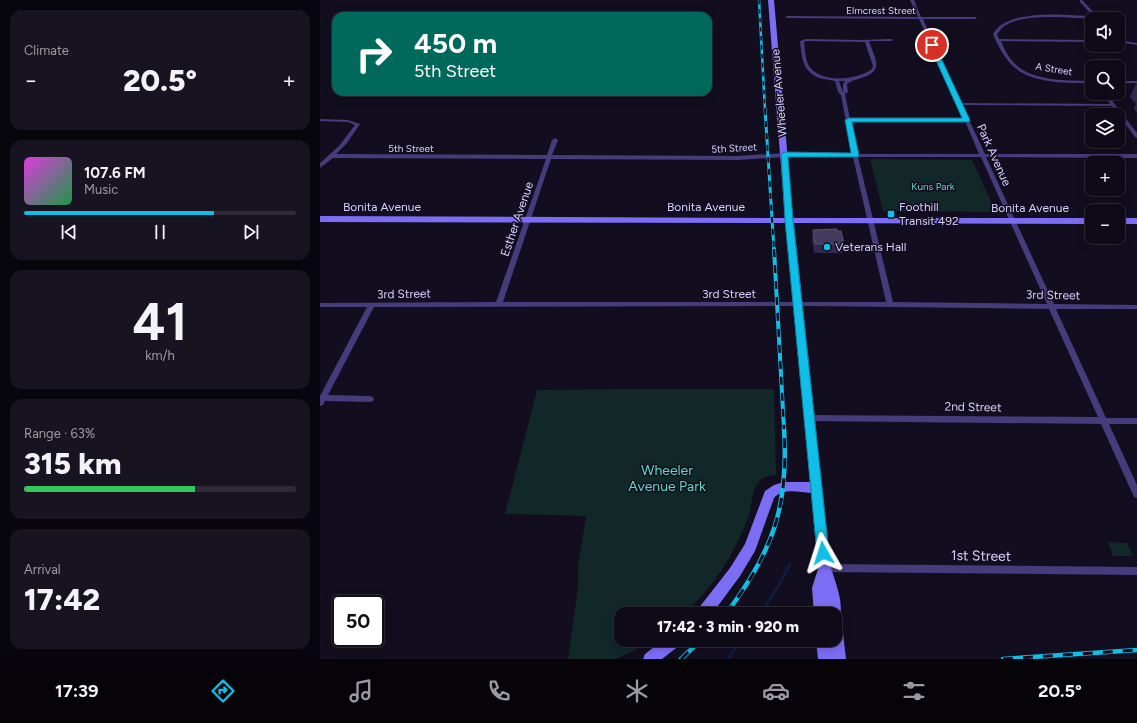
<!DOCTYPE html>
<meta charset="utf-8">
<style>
:root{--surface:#0e0a17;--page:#171320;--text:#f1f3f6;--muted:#9b9aa1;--line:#2e2b36;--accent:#10bfe7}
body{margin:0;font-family:Figtree,sans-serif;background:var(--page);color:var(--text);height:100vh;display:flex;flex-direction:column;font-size:15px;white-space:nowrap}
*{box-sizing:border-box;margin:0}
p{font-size:13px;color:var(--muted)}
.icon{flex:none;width:22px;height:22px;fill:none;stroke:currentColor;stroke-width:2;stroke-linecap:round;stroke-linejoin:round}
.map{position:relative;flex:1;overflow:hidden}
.sheet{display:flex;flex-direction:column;gap:10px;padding:10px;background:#08060d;width:320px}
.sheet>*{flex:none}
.guide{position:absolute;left:12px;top:12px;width:380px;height:84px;border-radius:12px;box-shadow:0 2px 10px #0003,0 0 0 1px var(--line);background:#00695c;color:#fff;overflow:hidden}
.buttons{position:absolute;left:765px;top:12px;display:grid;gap:8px}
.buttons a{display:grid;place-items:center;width:40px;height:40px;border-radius:8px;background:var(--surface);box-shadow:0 2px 10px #0003,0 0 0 1px var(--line);font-size:20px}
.speed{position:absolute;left:12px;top:595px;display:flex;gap:8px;font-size:20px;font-weight:700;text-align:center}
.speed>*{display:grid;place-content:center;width:52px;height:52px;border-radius:50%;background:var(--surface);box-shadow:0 2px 10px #0003,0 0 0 1px var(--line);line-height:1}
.speed .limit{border:2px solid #111;border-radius:6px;background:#fff;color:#111}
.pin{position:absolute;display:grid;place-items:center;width:34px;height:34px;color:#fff;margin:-17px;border:2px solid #fff;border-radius:50%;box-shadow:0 1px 4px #0007}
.me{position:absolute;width:44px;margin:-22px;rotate:354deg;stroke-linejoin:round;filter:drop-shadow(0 0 3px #0008)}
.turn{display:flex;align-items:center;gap:14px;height:84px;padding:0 16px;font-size:18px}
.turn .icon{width:52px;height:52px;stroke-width:2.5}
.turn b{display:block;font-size:28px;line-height:34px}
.big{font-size:30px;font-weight:800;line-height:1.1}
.sheet .card{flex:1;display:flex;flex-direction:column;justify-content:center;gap:6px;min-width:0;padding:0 14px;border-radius:12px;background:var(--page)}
.sheet .dial{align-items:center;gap:0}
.dial b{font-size:52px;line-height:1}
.song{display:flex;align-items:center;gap:12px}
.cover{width:48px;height:48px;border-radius:6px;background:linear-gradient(135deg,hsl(300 70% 55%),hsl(140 70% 35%))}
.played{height:4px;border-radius:2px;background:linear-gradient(90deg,var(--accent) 70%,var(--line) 70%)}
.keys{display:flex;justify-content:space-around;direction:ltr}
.heat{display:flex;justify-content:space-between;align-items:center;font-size:22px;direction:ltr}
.charge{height:6px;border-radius:3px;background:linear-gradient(90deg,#34c759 63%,var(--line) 0)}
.trip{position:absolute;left:294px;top:607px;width:228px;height:40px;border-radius:12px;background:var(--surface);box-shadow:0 2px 10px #0003,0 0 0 1px var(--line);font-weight:800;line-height:40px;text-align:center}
.dock{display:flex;height:64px;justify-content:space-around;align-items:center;background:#060409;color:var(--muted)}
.dock .icon{width:28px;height:28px}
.dock .current{color:var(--accent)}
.dock b{font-size:18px;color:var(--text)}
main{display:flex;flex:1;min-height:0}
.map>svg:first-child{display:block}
</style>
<main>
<section class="sheet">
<div class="card"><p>Climate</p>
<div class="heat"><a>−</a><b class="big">20.5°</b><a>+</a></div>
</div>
<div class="card">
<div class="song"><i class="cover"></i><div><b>107.6 FM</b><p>Music</p></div></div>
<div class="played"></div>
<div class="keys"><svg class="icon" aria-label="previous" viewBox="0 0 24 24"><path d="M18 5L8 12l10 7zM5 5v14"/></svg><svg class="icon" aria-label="pause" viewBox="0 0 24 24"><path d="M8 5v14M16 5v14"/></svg><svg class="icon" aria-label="next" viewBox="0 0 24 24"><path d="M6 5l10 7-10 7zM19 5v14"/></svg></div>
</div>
<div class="card dial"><b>41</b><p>km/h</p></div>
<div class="card"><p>Range · 63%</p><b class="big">315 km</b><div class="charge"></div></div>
<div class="card"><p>Arrival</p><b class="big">17:42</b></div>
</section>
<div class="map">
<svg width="817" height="659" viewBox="0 0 817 659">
<rect width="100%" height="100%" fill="#120e1f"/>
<path fill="#112728" d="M 550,159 L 652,160 L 676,212 L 563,211 Z
M 303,389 L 454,389 L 456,475 C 449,476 442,476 438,483 C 431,492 432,508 428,518 C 414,556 393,587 364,614 L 301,614 L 301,640 L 331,640 L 320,648 L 295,659 L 248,659 L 258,587 L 258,565 L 266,516 L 185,514 L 217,390 Z
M 788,542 L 807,543 L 813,556 L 793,556 Z"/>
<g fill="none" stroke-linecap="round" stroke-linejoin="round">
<path stroke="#0e1c3d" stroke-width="3" d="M 440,614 L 459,585 L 470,564
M 408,659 L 421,640"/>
<path fill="#443c7b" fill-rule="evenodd" d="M 590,0 L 594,0 L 601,17 L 655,17 L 657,18 L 655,19 L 603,19 L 641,103 L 790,104 L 782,93 L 786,93 L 817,133 L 817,138 L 815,137 L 792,106 L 642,105 L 665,154 L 817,154 L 817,158 L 666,157 L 734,304 L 817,305 L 817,309 L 736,309 L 786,418 L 817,418 L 817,424 L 789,424 L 817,485 L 817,498 L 814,497 L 781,424 L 490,421 L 487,420 L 486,418 L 487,416 L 490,415 L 778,417 L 729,309 L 491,306 L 54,307 L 8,395 L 50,396 L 53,397 L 54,399 L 53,401 L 50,402 L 5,401 L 3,405 L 0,406 L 0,396 L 47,307 L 0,307 L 0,303 L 176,302 L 226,159 L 13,158 L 0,168 L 0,163 L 19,146 L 35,125 L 28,122 L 0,121 L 0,119 L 28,120 L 40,124 L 27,143 L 16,154 L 227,155 L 232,140 L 235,138 L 238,140 L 232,155 L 417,156 L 465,153 L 532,154 L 521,95 L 518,92 L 515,81 C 510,80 504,79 499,78 C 482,71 482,57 480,41 L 486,39 L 542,40 L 571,39 L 573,40 L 571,41 L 549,41 C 555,59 565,71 541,78 C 536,80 532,80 527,84 L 528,92 L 525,94 L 530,119 L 644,119 L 599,19 L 467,18 L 465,17 L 467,16 L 598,17 ZM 486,41 L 545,42 L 553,66 L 552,69 C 537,80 501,84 489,66 C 485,59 485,49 484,42 ZM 519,81 L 525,81 L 523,84 L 523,92 ZM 531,121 L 645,121 L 659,154 L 537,154 ZM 465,157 L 533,157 L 566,302 L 183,302 L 231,159 L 417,160 ZM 538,157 L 661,157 L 727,304 L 573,302 Z
M 760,0 L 762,0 L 780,19 C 755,19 704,11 683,27 C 681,29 679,32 677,34 L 679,39 L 772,40 L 772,42 L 681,41 C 684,48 688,57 694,63 C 713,82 747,80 772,81 L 772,83 C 747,83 708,84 690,63 C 683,55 677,44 673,34 C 675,31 678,27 681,25 C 705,10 746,15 773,16 L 760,2 Z
M 798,40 L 817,43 L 817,45 L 798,42 Z
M 798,81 L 817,81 L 817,83 L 798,83 Z
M 504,564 L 817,567 L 817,575 L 504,572 L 501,571 L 499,568 L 501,565 Z"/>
<path fill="#7c6df5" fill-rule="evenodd" d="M 448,0 L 454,0 L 473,218 L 772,218 L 772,224 L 474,223 L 511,568 C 515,581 525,605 519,619 L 522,624 L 526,659 L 498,659 L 496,640 L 515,640 L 515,614 L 494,614 L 492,588 L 498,569 L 491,493 C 478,492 463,488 454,498 L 435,551 L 420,576 L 392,614 L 376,614 L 378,609 L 410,568 L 425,544 L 445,491 L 454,485 L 464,482 L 490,482 L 465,223 L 0,222 L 0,216 L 465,218 Z
M 798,218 L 817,218 L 817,224 L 798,224 Z
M 343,640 L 362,640 L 360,645 L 342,659 L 323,659 L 325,654 Z"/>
<g stroke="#10bfe7" stroke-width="2.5">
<path id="rail-far3" d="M 439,0 L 445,110"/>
</g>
<g stroke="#10bfe7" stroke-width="3">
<path id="rail-far2" d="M 445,109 L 454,250"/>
</g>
<g stroke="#10bfe7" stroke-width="4">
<path id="rail-far1" d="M 454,249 L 464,429"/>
</g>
<g stroke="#10bfe7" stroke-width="4.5">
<path id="rail" d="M 406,614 C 453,551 469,507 464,428
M 361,659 L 381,640
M 683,659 L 817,650"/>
</g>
<use href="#rail-far3" stroke="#120e1f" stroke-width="1.5" stroke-dasharray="4.5" stroke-linecap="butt"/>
<use href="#rail-far2" stroke="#120e1f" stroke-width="2" stroke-dasharray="6" stroke-linecap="butt"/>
<use href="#rail-far1" stroke="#120e1f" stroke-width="2.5" stroke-dasharray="8" stroke-linecap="butt"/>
<use href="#rail" stroke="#120e1f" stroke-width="3" stroke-dasharray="10" stroke-linecap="butt"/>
</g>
<path fill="#32284b" d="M 817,82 L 817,113 L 814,109 L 816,104 L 810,97 Z
M 493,230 L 517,231 L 524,244 L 522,253 L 494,253 L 492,239 Z"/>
<path fill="#433a5e" stroke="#5b5177" d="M 517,229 L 517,231 L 521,231 L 524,244 L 495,244 L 493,230 Z"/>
<path fill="#10bfe7" stroke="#0a7c96" d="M 612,43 L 615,45 L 650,120 L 649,122 L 532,122 L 539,155 L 538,157 L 468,157 L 473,220 L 509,553 L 507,557 L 503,559 L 498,557 L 497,553 L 465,220 L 461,154 L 465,152 L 531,153 L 525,120 L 529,118 L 642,118 L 609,45 Z"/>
<g fill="#10bfe7" stroke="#120e1f" stroke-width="1.5">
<rect x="567" y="210" width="8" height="8" rx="2"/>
<circle cx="507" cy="247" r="4"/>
</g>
<g text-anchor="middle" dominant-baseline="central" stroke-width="3" stroke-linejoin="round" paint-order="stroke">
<g font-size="10" fill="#d8cffc" stroke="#120e1f">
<text x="561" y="10">Elmcrest Street</text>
<text transform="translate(734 69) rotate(9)">A Street</text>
<text x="91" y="148">5th Street</text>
<text transform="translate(414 148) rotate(-3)">5th Street</text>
</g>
<g font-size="10" fill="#61d6c3" stroke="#120e1f">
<text x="613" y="186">Kuns Park</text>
</g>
<g font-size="12" fill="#d8cffc" stroke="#120e1f">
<text transform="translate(459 93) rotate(-95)">Wheeler Avenue</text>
<text transform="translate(674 155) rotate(66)">Park Avenue</text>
<text x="62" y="207">Bonita Avenue</text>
<text x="386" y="207">Bonita Avenue</text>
<text x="710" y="208">Bonita Avenue</text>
<text transform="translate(197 219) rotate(-71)">Esther Avenue</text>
<text transform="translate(84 294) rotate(-1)">3rd Street</text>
<text x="409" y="294">3rd Street</text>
<text transform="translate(733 295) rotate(1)">3rd Street</text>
<text transform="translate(653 407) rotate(1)">2nd Street</text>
</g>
<g font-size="12" fill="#d8cffc" stroke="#120e1f" text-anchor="start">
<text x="579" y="207">Foothill<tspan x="579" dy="14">Transit 492</tspan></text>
<text x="515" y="247">Veterans Hall</text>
</g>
<g font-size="14" fill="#61d6c3" stroke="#120e1f">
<text x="347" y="470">Wheeler<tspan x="347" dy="16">Avenue Park</tspan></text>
</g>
<g font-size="14" fill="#d8cffc" stroke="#120e1f">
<text transform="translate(661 556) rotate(1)">1st Street</text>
</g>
</g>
</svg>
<div class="buttons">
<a><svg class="icon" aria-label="sound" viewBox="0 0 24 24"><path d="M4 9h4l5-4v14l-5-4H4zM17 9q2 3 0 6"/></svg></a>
<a><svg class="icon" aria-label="search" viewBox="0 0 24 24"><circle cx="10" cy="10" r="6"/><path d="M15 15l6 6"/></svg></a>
<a><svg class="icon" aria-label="layers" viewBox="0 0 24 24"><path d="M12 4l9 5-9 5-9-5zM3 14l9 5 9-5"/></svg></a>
<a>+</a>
<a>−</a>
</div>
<div class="speed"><div class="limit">50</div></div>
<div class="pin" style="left:612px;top:45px;background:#d93025"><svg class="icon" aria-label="arrive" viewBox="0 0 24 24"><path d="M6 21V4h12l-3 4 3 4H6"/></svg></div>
<svg class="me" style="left:503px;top:553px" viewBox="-20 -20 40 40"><path d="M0-17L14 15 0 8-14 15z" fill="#10bfe7" stroke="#fff" stroke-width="4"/></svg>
<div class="trip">17:42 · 3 min · 920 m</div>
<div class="guide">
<div class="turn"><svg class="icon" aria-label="right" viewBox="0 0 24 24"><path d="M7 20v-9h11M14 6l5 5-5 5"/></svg><div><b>450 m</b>5th Street</div></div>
</div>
</div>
</main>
<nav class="dock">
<b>17:39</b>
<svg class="icon current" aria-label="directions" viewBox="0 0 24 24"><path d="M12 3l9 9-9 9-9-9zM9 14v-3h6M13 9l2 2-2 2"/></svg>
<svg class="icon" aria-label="music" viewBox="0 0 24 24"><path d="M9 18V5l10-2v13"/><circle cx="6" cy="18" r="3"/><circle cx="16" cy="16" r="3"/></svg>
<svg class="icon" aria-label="phone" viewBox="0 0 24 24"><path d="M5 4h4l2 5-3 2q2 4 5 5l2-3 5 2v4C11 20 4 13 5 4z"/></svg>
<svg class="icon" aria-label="climate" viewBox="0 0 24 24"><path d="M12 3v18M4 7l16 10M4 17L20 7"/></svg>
<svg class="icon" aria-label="car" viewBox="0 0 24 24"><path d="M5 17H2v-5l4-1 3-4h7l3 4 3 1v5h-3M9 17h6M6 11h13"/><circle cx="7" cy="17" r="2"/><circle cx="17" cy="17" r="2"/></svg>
<svg class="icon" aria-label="filters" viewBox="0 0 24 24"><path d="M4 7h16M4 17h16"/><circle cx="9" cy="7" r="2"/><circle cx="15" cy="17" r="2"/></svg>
<b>20.5°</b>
</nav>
